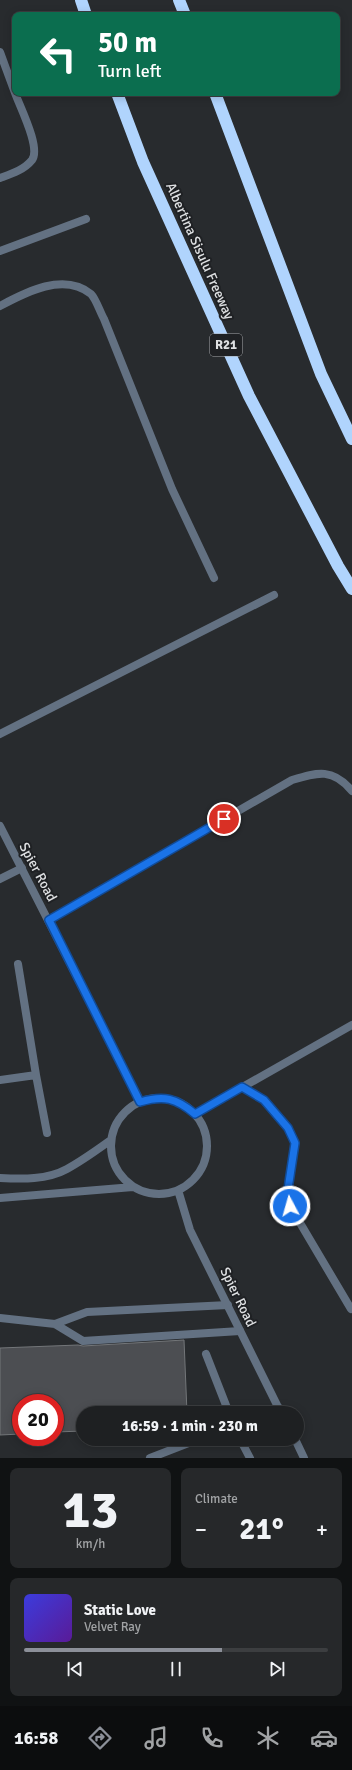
<!DOCTYPE html>
<meta charset="utf-8">
<style>
:root{--surface:#1e2022;--page:#26282a;--text:#f1f3f6;--muted:#a1a3a5;--line:#3c3e40;--accent:#8c9099}
body{margin:0;font-family:Signika,sans-serif;background:var(--page);color:var(--text);height:100vh;display:flex;flex-direction:column;font-size:15px;white-space:nowrap}
*{box-sizing:border-box;margin:0}
p{font-size:13px;color:var(--muted)}
.icon{flex:none;width:22px;height:22px;fill:none;stroke:currentColor;stroke-width:2;stroke-linecap:round;stroke-linejoin:round}
.map{position:relative;height:1458px;overflow:hidden}
.drawer{display:flex;flex-direction:column;gap:10px;padding:10px;background:#101213;flex:1}
.drawer>*{flex:none}
.guide{position:absolute;left:12px;top:12px;width:328px;height:84px;border-radius:8px;box-shadow:0 2px 10px #0003,0 0 0 1px var(--line);background:#0b6e4f;color:#fff;overflow:hidden}
.speed{position:absolute;left:12px;top:1394px;display:flex;gap:8px;font-size:20px;font-weight:700;text-align:center}
.speed>*{display:grid;place-content:center;width:52px;height:52px;border-radius:50%;background:var(--surface);box-shadow:0 2px 10px #0003,0 0 0 1px var(--line);line-height:1}
.speed .limit{border:6px solid #d22;background:#fff;color:#111}
.pin{position:absolute;display:grid;place-items:center;width:34px;height:34px;color:#fff;margin:-17px;border:2px solid #fff;border-radius:50%;box-shadow:0 1px 4px #0007}
.me{position:absolute;width:44px;margin:-22px;rotate:354deg;stroke-linejoin:round;filter:drop-shadow(0 0 3px #0008)}
.turn{display:flex;align-items:center;gap:14px;height:84px;padding:0 20px;font-size:18px}
.turn .icon{width:52px;height:52px;stroke-width:2.5}
.turn b{display:block;font-size:28px;line-height:34px}
.big{font-size:30px;font-weight:800;line-height:1.1}
.drawer .tile{flex:1;display:flex;flex-direction:column;justify-content:center;gap:6px;min-width:0;padding:0 14px;border-radius:8px;background:var(--page)}
.drawer .dial{align-items:center;gap:0}
.dial b{font-size:52px;line-height:1}
.song{display:flex;align-items:center;gap:12px}
.cover{width:48px;height:48px;border-radius:6px;background:linear-gradient(135deg,hsl(240 70% 55%),hsl(270 70% 35%))}
.played{height:4px;border-radius:2px;background:linear-gradient(90deg,var(--accent) 65%,var(--line) 65%)}
.keys{display:flex;justify-content:space-around;direction:ltr}
.heat{display:flex;justify-content:space-between;align-items:center;font-size:22px;direction:ltr}
.drawer .tiles{flex:1;display:grid;gap:10px;grid-template-columns:1fr 1fr}
.tile:last-child{grid-column:span 2}
.trip{position:absolute;left:76px;top:1406px;width:228px;height:40px;border-radius:20px;background:var(--surface);box-shadow:0 2px 10px #0003,0 0 0 1px var(--line);font-weight:800;line-height:40px;text-align:center}
.tabs{display:flex;height:64px;justify-content:space-around;align-items:center;background:#0c0d0e;color:var(--muted)}
.tabs .icon{width:28px;height:28px}
.tabs .active{color:var(--accent)}
.tabs b{font-size:18px;color:var(--text)}
.map>svg:first-child{display:block}
</style>
<div class="map">
<svg width="352" height="1458" viewBox="0 0 352 1458">
<rect width="100%" height="100%" fill="#282b2e"/>
<path fill="#4c4e52" stroke="#737679" d="M 184,1340 L 187,1413 L 83,1413 L 83,1431 L 55,1432 L 55,1403 L 21,1403 L 21,1434 L 0,1435 L 0,1348 L 78,1345 L 83,1346 Z"/>
<g fill="none" stroke-linecap="round" stroke-linejoin="round">
<path stroke="#637182" stroke-width="8" d="M 0,52 L 15,93
M 0,178 C 11,174 24,170 32,160 C 41,148 20,107 15,93
M 0,251 L 86,219
M 0,306 C 26,292 64,272 91,294 C 96,299 100,312 104,319 L 172,489 L 214,578
M 0,734 L 274,595
M 0,879 L 22,868
M 49,920 L 292,780 C 318,772 333,768 352,791
M 18,964 L 36,1075
M 0,1080 L 36,1075 L 47,1133
M 242,1087 L 264,1100 L 288,1128 L 295,1143 L 288,1189 L 290,1206 L 351,1309
M 195,1114 L 352,1025
M 0,1318 L 55,1324 L 83,1341 L 240,1331
M 55,1324 L 87,1312 L 228,1305
M 206,1354 L 229,1413
M 267,1413 L 279,1408
M 240,1439 L 250,1458
M 150,1458 L 199,1439"/>
<path stroke="#637182" stroke-width="8" d="M 0,826 L 140,1101
M111 1146a48 48 0 1 1 96 0a48 48 0 1 1-96 0Z
M 0,1178 C 22,1179 47,1180 67,1169 C 82,1161 97,1150 111,1140
M 178,1190 L 190,1230 L 281,1413
M 0,1198 L 133,1187
M 295,1439 L 304,1458"/>
<path stroke="#b0d4fd" stroke-width="12" d="M 81,0 L 86,15
M 179,0 L 185,15
M 117,93 L 143,162 L 249,396 L 338,566 L 352,589
M 215,93 L 321,374 L 352,439"/>
</g>
<g fill="none" stroke-linecap="round" stroke-linejoin="round">
<g stroke="#114b97" stroke-width="10">
<path id="route" d="M 224,819 L 49,920 L 140,1102 C 164,1095 176,1098 195,1114 L 242,1087 L 264,1100 L 288,1128 L 295,1143 L 288,1189 L 290,1206"/>
</g>
<use href="#route" stroke="#1a73e8" stroke-width="7"/>
</g>
<g text-anchor="middle" dominant-baseline="central" stroke-width="4" stroke-linejoin="round" paint-order="stroke">
<rect fill="#1f2124" stroke="#a5a7aa" stroke-width="1" x="210" y="334" width="32" height="22" rx="3"/>
<g font-size="13" font-weight="bold" fill="#dfe1e3">
<text x="226" y="345">R21</text>
</g>
<g font-size="14" fill="#dfe1e3" stroke="#1f2124">
<text transform="translate(200 251) rotate(66)">Albertina Sisulu Freeway</text>
<text transform="translate(38 872) rotate(62)">Spier Road</text>
<text transform="translate(238 1297) rotate(64)">Spier Road</text>
</g>
</g>
</svg>
<div class="speed"><div class="limit">20</div></div>
<div class="pin" style="left:224px;top:819px;background:#d93025"><svg class="icon" aria-label="arrive" viewBox="0 0 24 24"><path d="M6 21V4h12l-3 4 3 4H6"/></svg></div>
<svg class="me" style="left:290px;top:1206px" viewBox="-20 -20 40 40"><circle r="17" fill="#1a73e8" stroke="#fff" stroke-width="3"/><path d="M0-11L8 9 0 5-8 9z" fill="#fff"/></svg>
<div class="trip">16:59 · 1 min · 230 m</div>
<div class="guide">
<div class="turn"><svg class="icon" aria-label="left" viewBox="0 0 24 24"><path d="M17 20v-9H6M10 6l-5 5 5 5"/></svg><div><b>50 m</b>Turn left</div></div>
</div>
</div>
<section class="drawer">
<div class="tiles">
<div class="tile dial"><b>13</b><p>km/h</p></div>
<div class="tile"><p>Climate</p>
<div class="heat"><a>−</a><b class="big">21°</b><a>+</a></div>
</div>
<div class="tile">
<div class="song"><i class="cover"></i><div><b>Static Love</b><p>Velvet Ray</p></div></div>
<div class="played"></div>
<div class="keys"><svg class="icon" aria-label="previous" viewBox="0 0 24 24"><path d="M18 5L8 12l10 7zM5 5v14"/></svg><svg class="icon" aria-label="pause" viewBox="0 0 24 24"><path d="M8 5v14M16 5v14"/></svg><svg class="icon" aria-label="next" viewBox="0 0 24 24"><path d="M6 5l10 7-10 7zM19 5v14"/></svg></div>
</div>
</div>
</section>
<nav class="tabs">
<b>16:58</b>
<svg class="icon active" aria-label="directions" viewBox="0 0 24 24"><path d="M12 3l9 9-9 9-9-9zM9 14v-3h6M13 9l2 2-2 2"/></svg>
<svg class="icon" aria-label="music" viewBox="0 0 24 24"><path d="M9 18V5l10-2v13"/><circle cx="6" cy="18" r="3"/><circle cx="16" cy="16" r="3"/></svg>
<svg class="icon" aria-label="phone" viewBox="0 0 24 24"><path d="M5 4h4l2 5-3 2q2 4 5 5l2-3 5 2v4C11 20 4 13 5 4z"/></svg>
<svg class="icon" aria-label="climate" viewBox="0 0 24 24"><path d="M12 3v18M4 7l16 10M4 17L20 7"/></svg>
<svg class="icon" aria-label="car" viewBox="0 0 24 24"><path d="M5 17H2v-5l4-1 3-4h7l3 4 3 1v5h-3M9 17h6M6 11h13"/><circle cx="7" cy="17" r="2"/><circle cx="17" cy="17" r="2"/></svg>
</nav>
